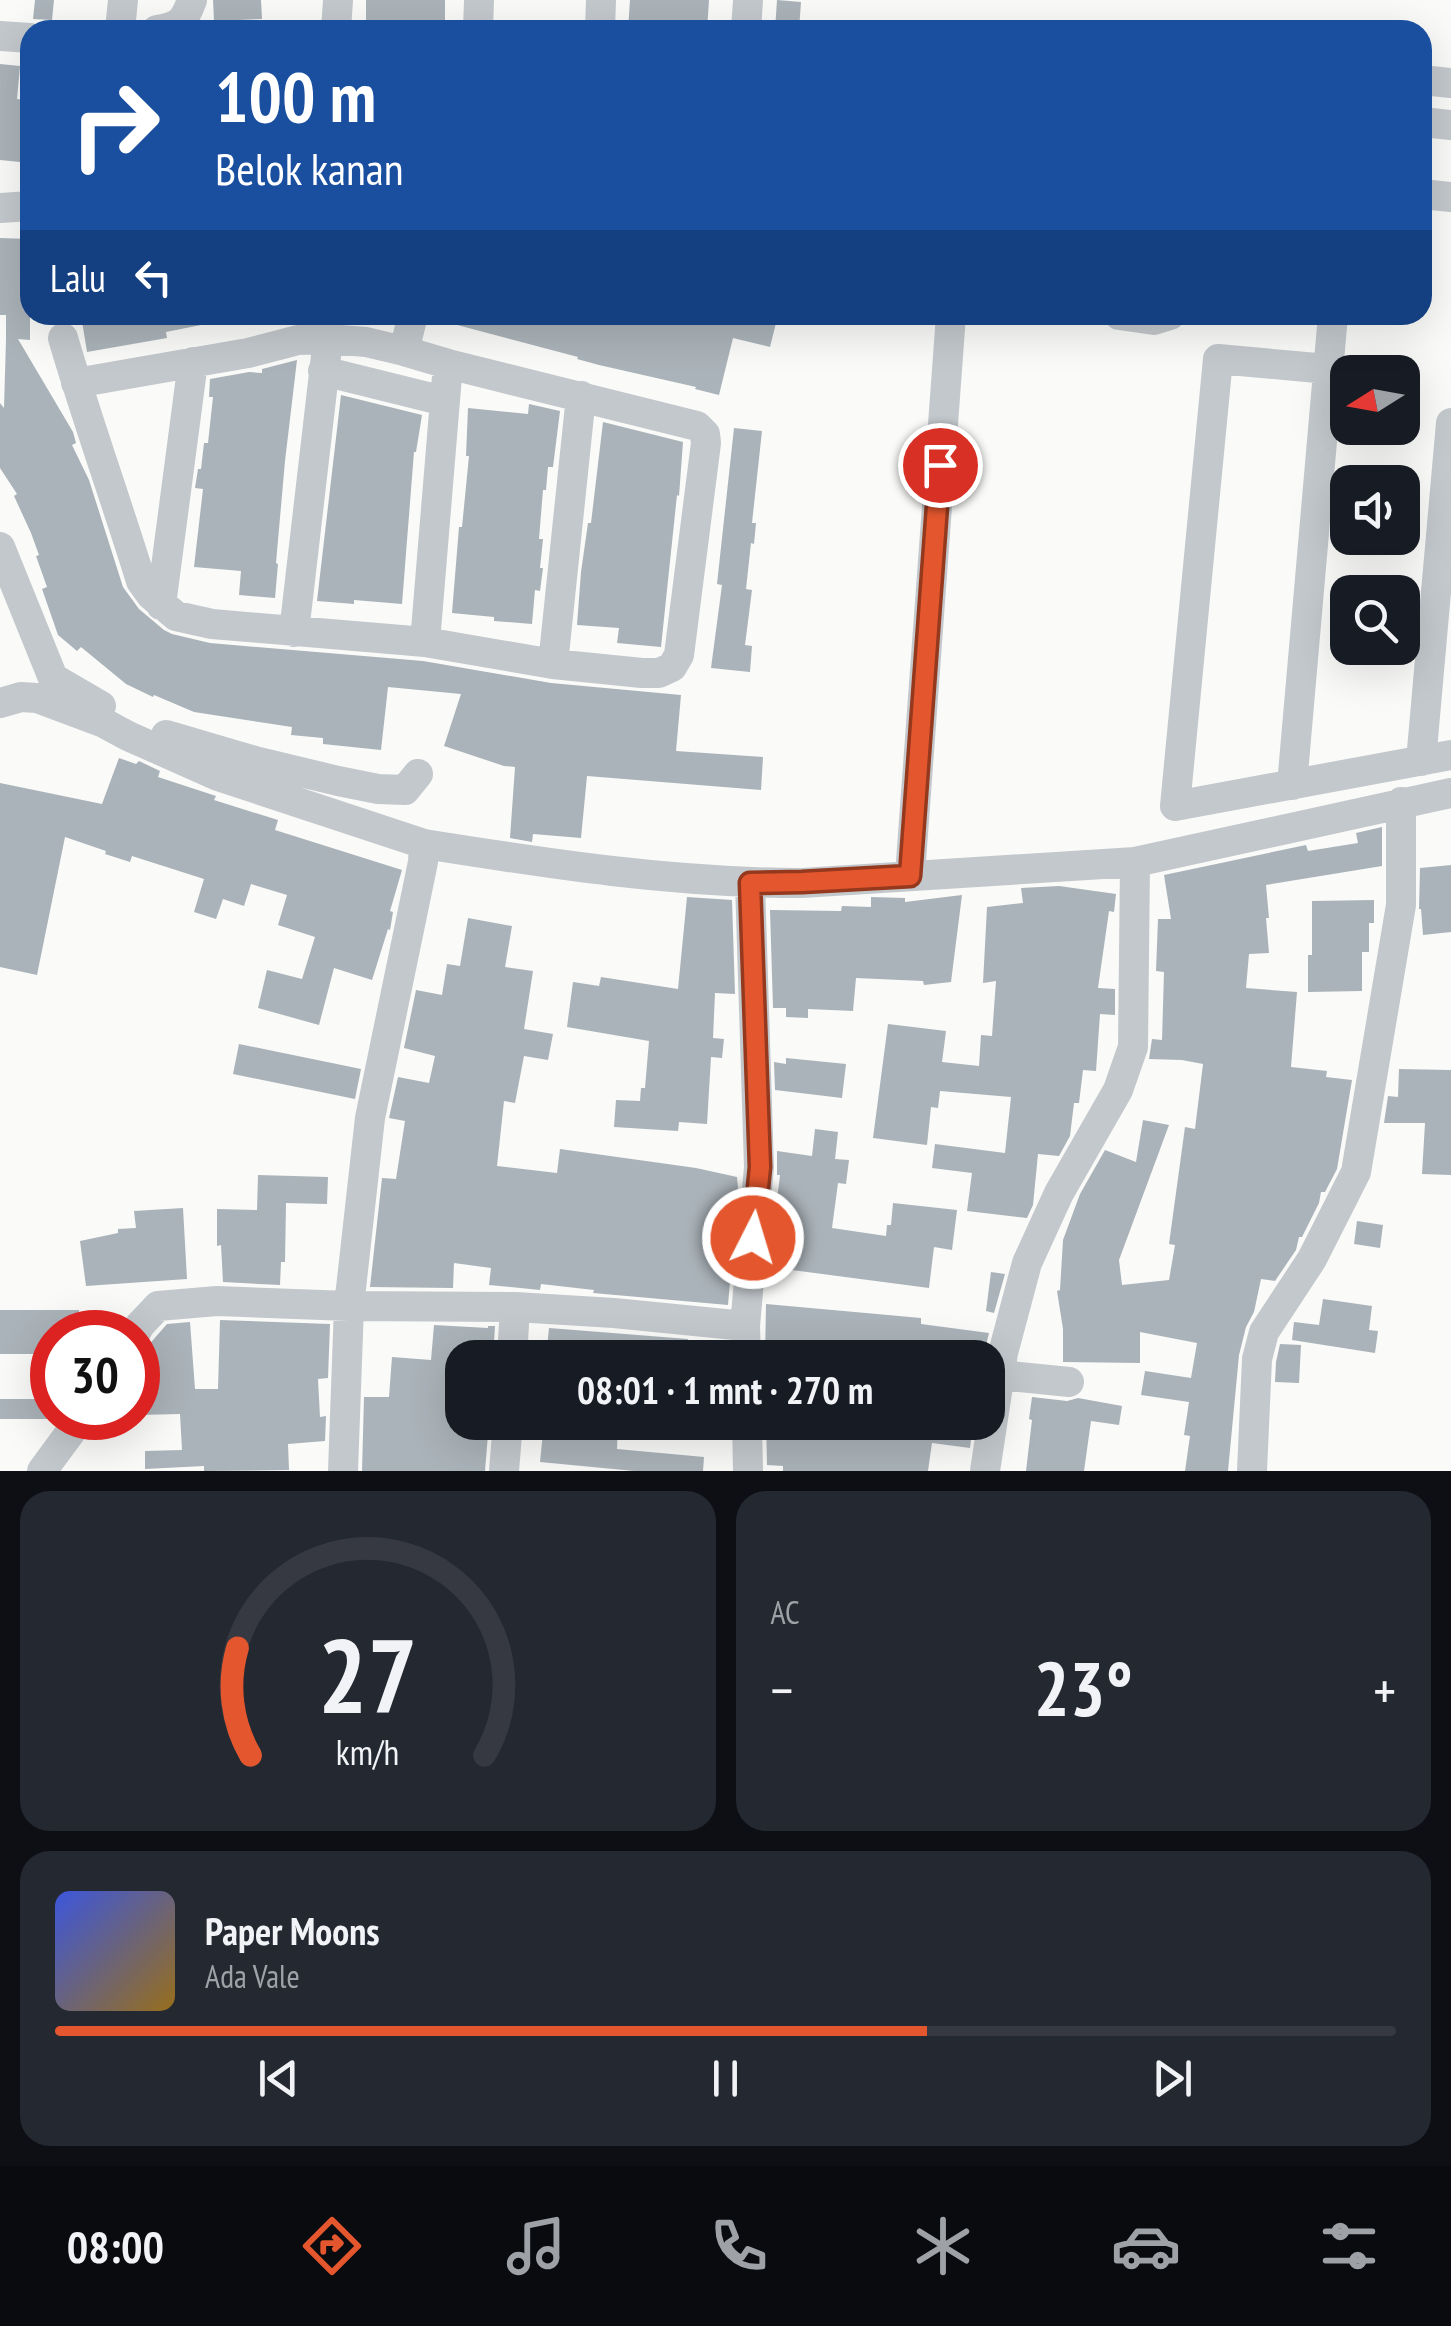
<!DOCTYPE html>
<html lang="id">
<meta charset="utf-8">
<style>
:root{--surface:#171b24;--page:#242831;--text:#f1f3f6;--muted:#9ea1a6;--line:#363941;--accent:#e4572e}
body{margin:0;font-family:"PT Sans Narrow",sans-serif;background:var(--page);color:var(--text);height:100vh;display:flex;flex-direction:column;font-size:38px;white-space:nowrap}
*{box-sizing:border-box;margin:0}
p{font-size:32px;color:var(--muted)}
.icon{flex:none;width:55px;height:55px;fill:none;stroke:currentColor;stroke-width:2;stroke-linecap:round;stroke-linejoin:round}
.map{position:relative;height:1471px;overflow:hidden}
.drawer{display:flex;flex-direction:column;gap:20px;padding:20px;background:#0d0f14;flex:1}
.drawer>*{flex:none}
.top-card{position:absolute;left:20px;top:20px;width:1412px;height:305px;border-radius:30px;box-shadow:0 10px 40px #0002;background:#1a4fa0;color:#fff;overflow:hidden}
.needle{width:65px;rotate:259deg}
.controls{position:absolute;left:1330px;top:355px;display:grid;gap:20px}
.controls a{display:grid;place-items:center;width:90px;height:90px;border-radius:20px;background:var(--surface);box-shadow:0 10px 40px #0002;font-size:50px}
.speed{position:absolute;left:30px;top:1310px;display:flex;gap:20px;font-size:50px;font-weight:700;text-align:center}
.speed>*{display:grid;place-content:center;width:130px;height:130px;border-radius:50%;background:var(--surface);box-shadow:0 10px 40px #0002;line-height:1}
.speed .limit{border:15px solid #d22;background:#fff;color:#111}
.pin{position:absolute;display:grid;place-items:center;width:85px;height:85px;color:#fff;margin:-42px;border:5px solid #fff;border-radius:50%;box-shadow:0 2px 10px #0007}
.me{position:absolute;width:110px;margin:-55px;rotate:5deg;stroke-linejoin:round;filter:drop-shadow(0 0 8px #0008)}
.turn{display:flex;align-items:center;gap:35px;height:210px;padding:0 30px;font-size:45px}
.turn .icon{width:130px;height:130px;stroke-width:2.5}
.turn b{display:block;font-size:70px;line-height:85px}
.then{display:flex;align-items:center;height:95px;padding:0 30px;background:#0003;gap:20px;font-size:38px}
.big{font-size:75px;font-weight:700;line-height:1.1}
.drawer .tile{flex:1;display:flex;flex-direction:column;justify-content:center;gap:15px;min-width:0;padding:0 35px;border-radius:30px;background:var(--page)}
.drawer .dial{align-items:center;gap:0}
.dial svg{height:260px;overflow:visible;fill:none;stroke:var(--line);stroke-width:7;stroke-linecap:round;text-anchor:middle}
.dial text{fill:var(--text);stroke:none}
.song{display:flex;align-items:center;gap:30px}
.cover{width:120px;height:120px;border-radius:15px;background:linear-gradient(135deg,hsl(230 70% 55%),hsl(40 70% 35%))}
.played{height:10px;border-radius:5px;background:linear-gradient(90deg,var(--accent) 65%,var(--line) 65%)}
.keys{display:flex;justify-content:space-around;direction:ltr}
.heat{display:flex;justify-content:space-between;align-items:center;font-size:55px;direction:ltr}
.drawer .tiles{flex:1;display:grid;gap:20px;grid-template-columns:1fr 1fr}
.tile:last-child{grid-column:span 2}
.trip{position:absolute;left:445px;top:1340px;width:560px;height:100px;border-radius:30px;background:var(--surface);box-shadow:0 10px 40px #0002;font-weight:700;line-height:100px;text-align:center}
.menu{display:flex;height:160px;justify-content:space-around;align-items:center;background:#090b0e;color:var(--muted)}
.menu .icon{width:70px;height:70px}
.menu .current{color:var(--accent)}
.menu b{font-size:45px;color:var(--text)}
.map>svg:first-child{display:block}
</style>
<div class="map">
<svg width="1451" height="1471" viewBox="0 0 1451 1471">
<rect width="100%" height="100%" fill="#fafaf8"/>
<path fill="#aab3b9" d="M 35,0 L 54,0 L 52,20 L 33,19 Z
M 213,0 L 261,0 L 262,19 L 214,21 Z
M 366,0 L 445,0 L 445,30 L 366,30 Z
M 630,0 L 709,0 L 707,30 L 628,30 Z
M 777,0 L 801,2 L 799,30 L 775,30 Z
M 0,64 L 20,66 L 17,99 L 29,100 L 27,132 L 30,132 L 30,163 L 0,160 Z
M 0,238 L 30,239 L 30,340 L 18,339 L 73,432 L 76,443 L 72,445 L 89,480 L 123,587 L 139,609 L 164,630 L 172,634 L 210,643 L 423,661 L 551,683 L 681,695 L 676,751 L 763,757 L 761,790 L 587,776 L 581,838 L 533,834 L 532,842 L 510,838 L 515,767 L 504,766 L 444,746 L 461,694 L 388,687 L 381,750 L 323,744 L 323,738 L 291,735 L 292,727 L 194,712 L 154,695 L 153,697 L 126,684 L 81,647 L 77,651 L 58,635 L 42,589 L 47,587 L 36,556 L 39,555 L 31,533 L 14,496 L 17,494 L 0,468 L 0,403 L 4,408 L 6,339 L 6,315 L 0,315 Z
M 81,315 L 206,315 L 206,324 L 166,332 L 167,338 L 87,352 Z
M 446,315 L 568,315 L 607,325 L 608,315 L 778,315 L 770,347 L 733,338 L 719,395 L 695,389 L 696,387 L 599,365 L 577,359 L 578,357 L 446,322 Z
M 297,360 L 285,461 L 276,563 L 278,564 L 275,598 L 239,595 L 241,571 L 194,567 L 203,489 L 195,488 L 198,469 L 201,469 L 204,443 L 208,443 L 213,397 L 209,397 L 210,379 L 249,372 L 262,373 L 262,369 Z
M 341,395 L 422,415 L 416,452 L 414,452 L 402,604 L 354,600 L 354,604 L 317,601 Z
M 529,404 L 560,411 L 553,467 L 548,467 L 546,490 L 543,490 L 539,539 L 543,539 L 540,568 L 543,568 L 540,591 L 535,590 L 532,624 L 494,621 L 494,617 L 452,613 L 459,527 L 462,527 L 469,456 L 466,456 L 468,408 L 528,414 Z
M 603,422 L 683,442 L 679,496 L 677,495 L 661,647 L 617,643 L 619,628 L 577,625 L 581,572 L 588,523 L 591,523 Z
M 734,428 L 762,431 L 752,523 L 756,523 L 754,544 L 751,543 L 746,589 L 752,590 L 745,645 L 752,646 L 750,672 L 711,668 L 722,585 L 717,584 Z
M 119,758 L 136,764 L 139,761 L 160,771 L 158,777 L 216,796 L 214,800 L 278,820 L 275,830 L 402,870 L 390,911 L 393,912 L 390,930 L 388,929 L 372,980 L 334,968 L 319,1025 L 258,1008 L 267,970 L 302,979 L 315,937 L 278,925 L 287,895 L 251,884 L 244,906 L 223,899 L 216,919 L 194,912 L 204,879 L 132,856 L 130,862 L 105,854 L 106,851 L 65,837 L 37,975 L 0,967 L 0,783 L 102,804 Z
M 1382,827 L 1382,866 L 1266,885 L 1269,918 L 1266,918 L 1269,953 L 1249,954 L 1246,988 L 1297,992 L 1291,1067 L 1327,1071 L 1326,1077 L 1352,1080 L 1337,1169 L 1325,1192 L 1321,1192 L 1319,1203 L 1302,1237 L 1299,1237 L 1296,1250 L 1275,1281 L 1261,1279 L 1254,1312 L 1246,1327 L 1239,1355 L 1228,1471 L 1185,1471 L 1190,1436 L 1184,1435 L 1189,1402 L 1141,1395 L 1145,1371 L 1191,1378 L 1197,1343 L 1140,1332 L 1140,1363 L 1063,1362 L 1063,1329 L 1057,1291 L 1060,1290 L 1063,1240 L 1080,1194 L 1105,1150 L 1136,1162 L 1143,1120 L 1169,1125 L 1119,1260 L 1122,1285 L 1169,1280 L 1175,1245 L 1169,1244 L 1185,1127 L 1195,1129 L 1203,1064 L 1182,1060 L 1149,1059 L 1152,1039 L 1162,1040 L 1164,972 L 1156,971 L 1158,919 L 1171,919 L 1164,875 L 1306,845 L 1308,851 L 1358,843 L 1356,833 Z
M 1451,865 L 1451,932 L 1423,935 L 1421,909 L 1419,909 L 1420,868 Z
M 1059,886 L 1116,894 L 1114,912 L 1109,911 L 1098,988 L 1115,989 L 1115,1015 L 1100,1014 L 1096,1071 L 1083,1070 L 1079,1103 L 1074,1103 L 1070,1136 L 1059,1156 L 1038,1154 L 1033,1205 L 1027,1218 L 967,1211 L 972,1173 L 932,1168 L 935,1144 L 1005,1153 L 1011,1097 L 940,1091 L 938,1108 L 931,1107 L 927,1145 L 873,1138 L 888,1024 L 946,1031 L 942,1062 L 979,1066 L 981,1035 L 992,1036 L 996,981 L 983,983 L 987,907 L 1023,903 L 1021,888 Z
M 962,895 L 951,982 L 924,985 L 923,981 L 856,978 L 853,1011 L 808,1009 L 808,1018 L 786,1017 L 786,1008 L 773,1008 L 770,910 L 841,911 L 842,906 L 871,907 L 871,897 L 905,898 L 905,902 Z
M 687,897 L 732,900 L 735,994 L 715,993 L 713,1038 L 724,1039 L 722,1058 L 711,1057 L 707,1124 L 679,1122 L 678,1131 L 614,1127 L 616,1100 L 640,1101 L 641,1088 L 645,1088 L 649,1041 L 567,1027 L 573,982 L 599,986 L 601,977 L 678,989 Z
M 1374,900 L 1374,923 L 1369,923 L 1369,952 L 1362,952 L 1362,991 L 1308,992 L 1308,955 L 1312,955 L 1312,901 Z
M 468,918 L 512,926 L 505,967 L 533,971 L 524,1029 L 553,1034 L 548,1060 L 524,1056 L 515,1103 L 504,1101 L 497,1166 L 557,1173 L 560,1149 L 696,1168 L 737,1177 L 738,1188 L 729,1269 L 731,1270 L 728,1305 L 593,1293 L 594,1290 L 541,1284 L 540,1290 L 489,1285 L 491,1268 L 454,1263 L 453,1288 L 370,1287 L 382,1178 L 396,1179 L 405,1121 L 389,1118 L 398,1077 L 429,1083 L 435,1056 L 404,1048 L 416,990 L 442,995 L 447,964 L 460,966 Z
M 239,1044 L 361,1069 L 355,1099 L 233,1074 Z
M 786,1058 L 846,1064 L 842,1098 L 775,1090 L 774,1062 L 786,1064 Z
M 1399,1069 L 1451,1070 L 1451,1175 L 1422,1174 L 1425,1123 L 1384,1123 L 1388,1096 L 1398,1097 Z
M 815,1129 L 838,1132 L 835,1159 L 849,1160 L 846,1184 L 838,1183 L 832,1228 L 886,1236 L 887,1225 L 891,1225 L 893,1203 L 957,1210 L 952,1250 L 934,1247 L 929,1288 L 769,1267 L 780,1175 L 777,1175 L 777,1151 L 812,1156 Z
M 258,1175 L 328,1177 L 327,1204 L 286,1203 L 285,1262 L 281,1262 L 280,1285 L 223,1282 L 221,1245 L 217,1246 L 217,1209 L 257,1210 Z
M 183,1208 L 187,1279 L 86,1286 L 80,1241 L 118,1233 L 118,1229 L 136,1228 L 134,1211 Z
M 1357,1221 L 1383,1225 L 1380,1248 L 1354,1244 Z
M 991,1272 L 1005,1274 L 994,1313 L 986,1311 Z
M 1323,1299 L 1372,1306 L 1369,1330 L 1378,1331 L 1375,1353 L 1292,1340 L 1294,1322 L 1319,1325 Z
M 766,1304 L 921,1318 L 921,1324 L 989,1333 L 983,1358 L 765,1358 Z
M 0,1310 L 79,1310 L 80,1330 L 52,1330 L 52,1354 L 0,1354 Z
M 220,1320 L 330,1324 L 328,1378 L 318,1379 L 320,1417 L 326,1416 L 325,1441 L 288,1444 L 289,1470 L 204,1471 L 204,1466 L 145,1469 L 145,1451 L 182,1450 L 180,1414 L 138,1415 L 138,1390 L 140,1390 L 139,1350 L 146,1348 L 167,1324 L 190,1322 L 195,1389 L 218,1389 Z
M 434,1325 L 488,1328 L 488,1326 L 495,1326 L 493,1358 L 462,1358 L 459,1402 L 462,1402 L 462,1422 L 489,1422 L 485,1471 L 362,1471 L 364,1397 L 389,1397 L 392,1357 L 431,1360 Z
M 549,1328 L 688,1339 L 686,1358 L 546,1358 Z
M 1280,1344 L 1301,1345 L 1299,1383 L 1275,1382 L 1276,1362 Z
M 1032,1397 L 1067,1401 L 1078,1398 L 1122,1406 L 1119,1425 L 1091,1421 L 1084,1471 L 1026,1471 L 1032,1420 L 1029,1419 Z
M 0,1399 L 52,1399 L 52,1419 L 0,1419 Z
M 544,1422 L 618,1422 L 617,1449 L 704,1457 L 703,1471 L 634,1471 L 540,1462 Z
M 766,1422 L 973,1422 L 970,1448 L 932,1443 L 928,1471 L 783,1471 L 783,1466 L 767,1465 Z"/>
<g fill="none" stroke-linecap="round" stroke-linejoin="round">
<path stroke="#c3c8cc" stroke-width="30" d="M 120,30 L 123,0
M 157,30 C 180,26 184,22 192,0
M 336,30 L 338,0
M 478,30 L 479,0
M 600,30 L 601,0
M 746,30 L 748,0
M 0,36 L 30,38
M 1422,80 L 1451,83
M 1422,122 L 1451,125
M 1422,194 L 1451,197
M 0,208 L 30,206
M 1119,315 L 1154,320 L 1170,315
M 63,338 C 87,420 116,500 141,581 L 151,595 L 176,616 L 212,624 L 425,642 L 553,664 L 642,673 L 659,673 L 672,667 L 679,655 L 706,443 L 705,434 L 697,426 L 448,364 L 404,351 L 366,342 L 328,339 L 298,340 L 248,353 L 76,383
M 404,351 L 413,315
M 1328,369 L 1218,359 L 1175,806 L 1451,755
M 323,371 L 444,401
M 0,547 L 53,678 L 101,706
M 161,605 L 193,362
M 294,632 L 328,339
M 425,642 L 448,364
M 553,664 L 581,396
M 0,703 L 21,697 L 37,698 L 104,723 L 128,736 L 218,776 L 424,844 L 423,862 L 370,1118 L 349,1306 L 343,1471
M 166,735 L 255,761 L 338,781 L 378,789 L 405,790 L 418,774
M 1421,761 L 1451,423
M 1292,785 L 1333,315
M 424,844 C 550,864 674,883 802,883 L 1135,862 L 1133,1047 L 1118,1090 L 1059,1193 L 1027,1263 L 1003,1353 L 985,1471
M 1135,862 L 1451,793
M 910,875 L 951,315
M 136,1332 L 140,1325 L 158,1306 L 217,1301 L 349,1306 L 515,1307 L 614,1313 L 745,1326
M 512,1358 L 515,1307
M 746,1358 L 745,1326 L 759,1167 L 750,883
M 1000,1375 L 1069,1382
M 747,1422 L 748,1471
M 42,1471 L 81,1418
M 504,1471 L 508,1422
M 1252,1471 L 1257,1359 L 1264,1332 L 1312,1259 L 1356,1172 L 1401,905 L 1401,802"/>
</g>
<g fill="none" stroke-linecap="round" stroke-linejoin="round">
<g stroke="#94391e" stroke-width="25">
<path id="route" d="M 753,1238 L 760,1167 L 750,883 L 802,882 L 910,876 L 940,465"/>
</g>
<use href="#route" stroke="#e4572e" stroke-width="18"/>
</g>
</svg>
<div class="controls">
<a><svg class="needle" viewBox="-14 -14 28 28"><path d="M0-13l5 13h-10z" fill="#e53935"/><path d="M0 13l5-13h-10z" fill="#9ea1a6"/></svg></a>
<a><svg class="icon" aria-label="sound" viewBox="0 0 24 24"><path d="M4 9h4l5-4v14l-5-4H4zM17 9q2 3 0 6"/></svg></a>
<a><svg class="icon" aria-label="search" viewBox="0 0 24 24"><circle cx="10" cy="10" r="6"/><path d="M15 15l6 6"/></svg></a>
</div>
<div class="speed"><div class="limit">30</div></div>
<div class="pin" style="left:940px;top:465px;background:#d93025"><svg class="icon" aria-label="arrive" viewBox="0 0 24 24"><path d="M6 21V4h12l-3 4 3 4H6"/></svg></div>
<svg class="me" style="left:753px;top:1238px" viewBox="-20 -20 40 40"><circle r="17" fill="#e4572e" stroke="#fff" stroke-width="3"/><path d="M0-11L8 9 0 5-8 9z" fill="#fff"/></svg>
<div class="trip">08:01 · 1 mnt · 270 m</div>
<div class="top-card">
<div class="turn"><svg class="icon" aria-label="right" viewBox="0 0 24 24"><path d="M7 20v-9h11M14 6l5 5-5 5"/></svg><div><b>100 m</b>Belok kanan</div></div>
<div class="then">Lalu<svg class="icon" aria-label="left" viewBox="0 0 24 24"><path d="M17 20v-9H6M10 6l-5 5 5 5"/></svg></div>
</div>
</div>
<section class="drawer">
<div class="tiles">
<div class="tile dial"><svg viewBox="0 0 100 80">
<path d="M14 69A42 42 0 1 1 86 69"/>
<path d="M14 69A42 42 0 0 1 10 36" stroke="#e4572e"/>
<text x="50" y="56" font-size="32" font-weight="700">27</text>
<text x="50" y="72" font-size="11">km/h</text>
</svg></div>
<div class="tile"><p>AC</p>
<div class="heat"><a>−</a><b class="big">23°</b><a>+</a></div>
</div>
<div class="tile">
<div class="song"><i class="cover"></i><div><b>Paper Moons</b><p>Ada Vale</p></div></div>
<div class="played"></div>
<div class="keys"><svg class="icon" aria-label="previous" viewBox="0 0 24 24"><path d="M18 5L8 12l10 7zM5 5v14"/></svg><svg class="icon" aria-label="pause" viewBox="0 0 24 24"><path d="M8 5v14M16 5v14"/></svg><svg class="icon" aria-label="next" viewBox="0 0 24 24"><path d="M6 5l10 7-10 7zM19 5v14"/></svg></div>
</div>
</div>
</section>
<nav class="menu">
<b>08:00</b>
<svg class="icon current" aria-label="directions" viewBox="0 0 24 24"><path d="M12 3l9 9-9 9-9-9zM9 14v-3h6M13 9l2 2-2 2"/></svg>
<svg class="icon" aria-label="music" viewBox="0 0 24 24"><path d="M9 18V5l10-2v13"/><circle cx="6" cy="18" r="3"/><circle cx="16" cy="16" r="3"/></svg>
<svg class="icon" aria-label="phone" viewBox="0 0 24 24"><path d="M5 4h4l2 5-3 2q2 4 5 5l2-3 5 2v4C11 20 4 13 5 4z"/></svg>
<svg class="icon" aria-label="climate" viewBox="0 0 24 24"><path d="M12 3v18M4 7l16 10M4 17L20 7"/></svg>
<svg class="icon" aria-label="car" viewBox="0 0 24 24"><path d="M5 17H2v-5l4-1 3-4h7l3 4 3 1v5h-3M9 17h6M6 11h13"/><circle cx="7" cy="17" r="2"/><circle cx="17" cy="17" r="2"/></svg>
<svg class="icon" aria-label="filters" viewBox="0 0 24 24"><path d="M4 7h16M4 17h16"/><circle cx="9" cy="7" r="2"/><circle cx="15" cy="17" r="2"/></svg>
</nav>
